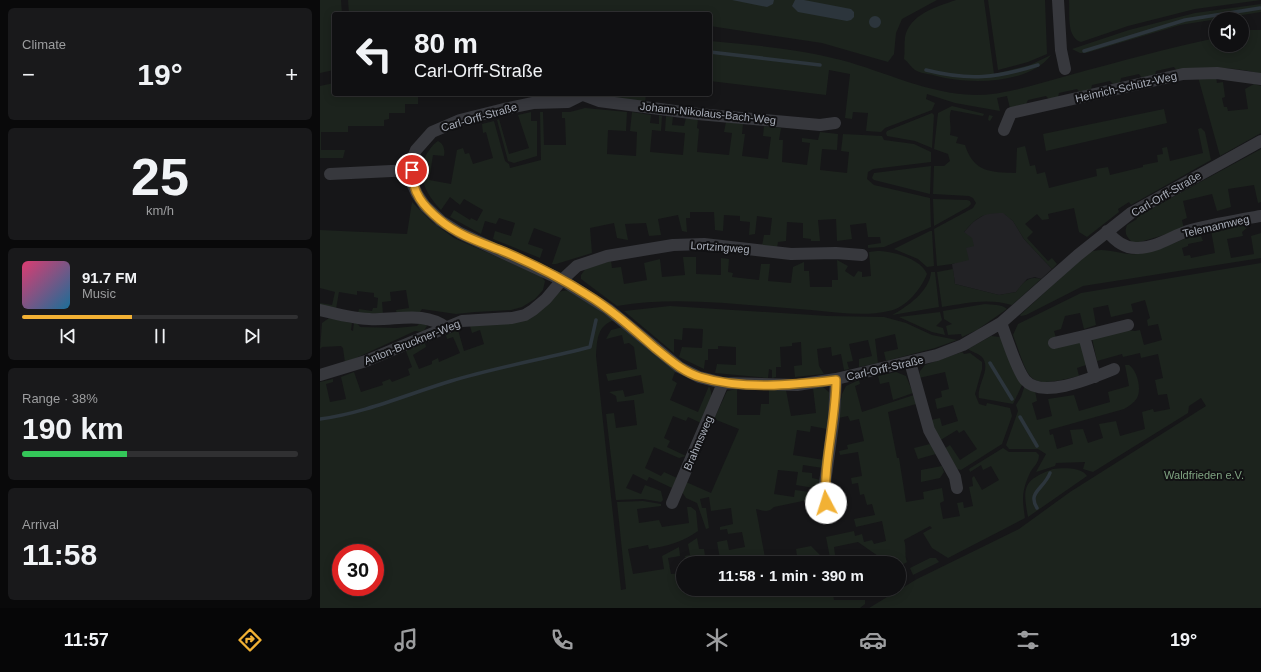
<!DOCTYPE html>
<meta charset="utf-8">
<style>
:root{--surface:#101012;--page:#19191b;--text:#f1f3f6;--muted:#9c9d9f;--line:#303032;--accent:#f2b134}
body{margin:0;font-family:Helvetica,sans-serif;background:var(--page);color:var(--text);height:100vh;display:flex;flex-direction:column;font-size:15px;white-space:nowrap}
*{box-sizing:border-box;margin:0}
p{font-size:13px;color:var(--muted)}
.icon{flex:none;width:22px;height:22px;fill:none;stroke:currentColor;stroke-width:2;stroke-linecap:round;stroke-linejoin:round}
.map{position:relative;flex:1;overflow:hidden}
.panel{display:flex;flex-direction:column;gap:8px;padding:8px;background:#09090a;width:320px}
.panel>*{flex:none}
.banner{position:absolute;left:12px;top:12px;width:380px;height:84px;border-radius:4px;box-shadow:0 2px 10px #0003,0 0 0 1px var(--line);background:#101012;color:var(--text);overflow:hidden}
.tools{position:absolute;left:889px;top:12px;display:grid;gap:8px}
.tools a{display:grid;place-items:center;width:40px;height:40px;border-radius:50%;background:var(--surface);box-shadow:0 2px 10px #0003,0 0 0 1px var(--line);font-size:20px}
.speed{position:absolute;left:12px;top:544px;display:flex;gap:8px;font-size:20px;font-weight:700;text-align:center}
.speed>*{display:grid;place-content:center;width:52px;height:52px;border-radius:50%;background:var(--surface);box-shadow:0 2px 10px #0003,0 0 0 1px var(--line);line-height:1}
.speed .limit{border:6px solid #d22;background:#fff;color:#111}
.pin{position:absolute;display:grid;place-items:center;width:34px;height:34px;color:#fff;margin:-17px;border:2px solid #fff;border-radius:50%;box-shadow:0 1px 4px #0007}
.me{position:absolute;width:44px;margin:-22px;rotate:355deg;stroke-linejoin:round;filter:drop-shadow(0 0 3px #0008)}
.turn{display:flex;align-items:center;gap:14px;height:84px;padding:0 16px;font-size:18px}
.turn .icon{width:52px;height:52px;stroke-width:2.5}
.turn b{display:block;font-size:28px;line-height:34px}
.big{font-size:30px;font-weight:700;line-height:1.1}
.panel .widget{flex:1;display:flex;flex-direction:column;justify-content:center;gap:6px;min-width:0;padding:0 14px;border-radius:6px;background:var(--page)}
.panel .dial{align-items:center;gap:0}
.dial b{font-size:52px;line-height:1}
.song{display:flex;align-items:center;gap:12px}
.cover{width:48px;height:48px;border-radius:6px;background:linear-gradient(135deg,hsl(340 70% 55%),hsl(200 70% 35%))}
.played{height:4px;border-radius:2px;background:linear-gradient(90deg,var(--accent) 40%,var(--line) 40%)}
.keys{display:flex;justify-content:space-around;direction:ltr}
.heat{display:flex;justify-content:space-between;align-items:center;font-size:22px;direction:ltr}
.charge{height:6px;border-radius:3px;background:linear-gradient(90deg,#34c759 38%,var(--line) 0)}
.trip{position:absolute;left:356px;top:556px;width:230px;height:40px;border-radius:20px;background:var(--surface);box-shadow:0 2px 10px #0003,0 0 0 1px var(--line);font-weight:700;line-height:40px;text-align:center}
.tab-bar{display:flex;height:64px;justify-content:space-around;align-items:center;background:#060607;color:var(--muted)}
.tab-bar .icon{width:28px;height:28px}
.tab-bar .active{color:var(--accent)}
.tab-bar b{font-size:18px;color:var(--text)}
main{display:flex;flex:1;min-height:0}
.map>svg:first-child{display:block}
</style>
<main>
<section class="panel">
<div class="widget"><p>Climate</p>
<div class="heat"><a>−</a><b class="big">19°</b><a>+</a></div>
</div>
<div class="widget dial"><b>25</b><p>km/h</p></div>
<div class="widget">
<div class="song"><i class="cover"></i><div><b>91.7 FM</b><p>Music</p></div></div>
<div class="played"></div>
<div class="keys"><svg class="icon" aria-label="previous" viewBox="0 0 24 24"><path d="M18 5L8 12l10 7zM5 5v14"/></svg><svg class="icon" aria-label="pause" viewBox="0 0 24 24"><path d="M8 5v14M16 5v14"/></svg><svg class="icon" aria-label="next" viewBox="0 0 24 24"><path d="M6 5l10 7-10 7zM19 5v14"/></svg></div>
</div>
<div class="widget"><p>Range · 38%</p><b class="big">190 km</b><div class="charge"></div></div>
<div class="widget"><p>Arrival</p><b class="big">11:58</b></div>
</section>
<div class="map">
<svg width="941" height="608" viewBox="0 0 941 608">
<rect width="100%" height="100%" fill="#161618"/>
<path fill="#222225" d="M 667,213 L 684,213 L 693,221 L 704,239 L 732,269 L 721,279 L 715,277 L 707,279 L 696,292 L 679,295 L 635,284 L 632,264 L 635,263 L 644,232 L 653,222 Z"/>
<path fill="#1c231d" fill-rule="evenodd" d="M 0,0 L 21,0 L 22,14 L 14,14 L 14,70 L 0,73 Z
M 28,0 L 617,0 L 582,19 L 576,33 L 574,54 L 568,62 L 502,43 L 390,26 L 390,14 L 294,14 L 224,11 L 206,14 L 29,14 Z
M 636,0 L 664,0 L 674,74 L 710,65 L 731,55 C 709,85 646,85 613,75 C 608,74 600,73 595,70 C 591,67 588,62 584,59 C 585,52 584,44 585,37 C 590,14 616,7 636,0 Z
M 668,0 L 725,0 L 727,54 L 708,62 L 678,70 Z
M 749,0 L 941,0 L 875,9 L 808,26 L 761,42 C 746,37 750,14 749,0 Z
M 941,4 L 941,12 L 860,25 L 766,53 L 760,53 L 752,49 L 809,30 L 875,13 Z
M 930,30 L 941,30 L 941,74 C 914,66 885,67 857,71 L 854,67 L 836,71 L 835,75 L 822,78 L 819,74 L 801,78 L 800,83 L 793,84 L 790,81 L 772,85 L 771,89 L 760,92 L 757,89 L 739,93 L 738,97 L 729,99 L 726,96 L 708,100 L 706,104 L 690,108 L 687,96 L 677,98 L 680,111 L 635,103 L 607,94 L 606,99 L 615,103 L 612,110 L 565,128 L 561,132 L 546,131 L 548,113 L 533,112 L 532,119 L 525,118 L 530,74 L 509,70 L 506,95 L 390,81 L 390,41 C 434,45 479,49 521,60 C 566,72 608,94 655,95 C 687,95 719,83 750,75 C 798,62 847,48 896,38 L 896,45 L 922,45 L 922,32 Z
M 878,77 L 896,77 L 897,83 L 903,82 L 905,97 L 902,98 L 904,107 L 907,107 L 908,111 L 928,109 L 925,89 L 934,84 L 941,86 L 941,133 L 900,156 Z
M 14,83 L 14,94 L 117,95 L 98,95 L 98,104 L 85,104 L 85,113 L 69,113 L 69,119 L 64,120 L 64,126 L 28,126 L 28,132 L 1,132 L 1,150 L 25,150 L 23,158 L 0,158 L 0,86 Z
M 280,94 L 326,94 L 325,103 L 281,96 Z
M 632,106 L 673,116 L 670,121 L 668,120 L 669,115 L 664,114 L 663,116 L 631,110 C 628,119 632,126 630,135 L 638,137 L 636,143 L 645,145 C 654,173 671,172 696,173 L 697,148 L 705,146 L 710,166 L 715,165 L 717,174 L 725,172 L 729,188 L 777,176 L 776,169 L 788,167 L 790,175 L 823,167 L 823,165 L 838,162 L 837,155 L 843,154 L 842,148 L 847,147 L 850,161 L 883,153 L 878,129 L 881,128 L 885,132 L 891,160 L 811,205 L 809,202 L 798,209 L 799,212 L 767,237 L 759,232 L 754,208 L 728,214 L 729,219 L 722,220 L 717,214 L 705,224 L 713,232 L 707,238 L 728,261 L 732,258 L 737,264 L 732,269 L 704,239 L 693,221 L 683,213 C 663,213 658,216 644,232 L 652,238 L 654,246 L 646,248 L 649,260 L 632,264 L 617,266 L 614,229 L 653,208 L 656,203 L 653,198 L 649,196 L 613,194 L 614,166 L 624,166 L 630,161 L 628,154 L 614,149 L 618,113 Z
M 265,108 L 307,112 L 306,131 L 288,130 L 287,154 L 316,156 L 317,132 L 310,131 L 312,112 L 331,115 L 330,123 L 339,124 L 339,115 L 342,116 L 341,131 L 332,130 L 330,152 L 363,155 L 365,133 L 345,131 L 346,116 L 353,117 L 352,125 L 364,126 L 366,118 L 378,119 L 377,128 L 379,129 L 377,152 L 409,155 L 412,133 L 404,132 L 406,122 L 423,124 L 422,134 L 425,134 L 422,156 L 448,159 L 451,137 L 443,136 L 444,126 L 461,128 L 459,140 L 463,140 L 462,162 L 487,165 L 490,143 L 482,142 L 482,138 L 498,140 L 500,132 L 518,134 L 517,150 L 502,149 L 500,170 L 527,173 L 529,152 L 521,151 L 523,134 L 562,136 L 564,140 L 594,144 L 611,152 L 611,162 L 553,169 L 548,172 L 547,179 L 554,185 L 610,198 L 611,227 L 564,247 L 548,248 L 548,245 L 561,243 L 560,237 L 548,237 L 546,223 L 530,225 L 532,239 L 517,241 L 516,219 L 498,220 L 500,241 L 491,241 L 491,239 L 483,238 L 483,223 L 467,222 L 466,241 L 458,242 L 457,248 L 442,246 L 444,235 L 450,235 L 452,218 L 437,216 L 435,234 L 429,235 L 430,222 L 420,221 L 420,216 L 404,215 L 403,231 L 395,230 L 394,212 L 370,212 L 370,218 L 366,218 L 367,232 L 362,231 L 358,215 L 338,219 L 341,235 L 329,236 L 326,223 L 305,224 L 308,240 L 297,238 L 294,223 L 270,228 L 272,253 L 236,264 L 232,264 L 241,238 L 214,228 L 208,244 L 223,249 L 220,258 L 173,239 L 175,231 L 191,236 L 195,223 L 179,218 L 176,224 L 165,221 L 161,234 L 130,217 L 134,210 L 150,220 L 151,218 L 157,221 L 163,210 L 144,199 L 140,205 L 130,197 L 121,210 C 106,194 96,176 106,155 C 109,150 113,144 118,141 C 124,144 125,150 124,156 L 113,155 L 109,180 L 131,184 L 137,150 L 143,148 L 145,154 L 149,153 L 153,164 L 173,158 L 166,132 L 163,133 L 162,124 L 174,121 L 185,161 L 189,164 L 190,168 L 221,160 L 220,112 L 223,112 L 224,145 L 246,145 L 245,118 L 242,118 L 242,112 L 250,112 Z
M 844,109 L 847,123 L 726,151 L 723,134 Z
M 211,112 L 211,121 L 217,121 L 217,156 L 194,163 L 188,161 L 177,120 L 179,119 L 189,154 L 209,148 L 198,115 Z
M 612,113 L 614,115 L 612,148 L 595,141 L 567,136 L 566,133 L 567,131 Z
M 941,149 L 941,202 L 938,203 L 934,185 L 908,189 L 911,207 L 897,211 L 892,194 L 863,201 L 867,218 L 862,220 L 864,229 L 820,242 L 812,242 C 806,236 804,233 807,225 L 817,219 L 816,217 Z
M 611,166 L 610,194 L 554,180 L 552,178 L 554,173 Z
M 613,199 L 647,200 L 650,201 L 651,204 L 648,207 L 614,226 Z
M 92,202 L 112,222 L 134,238 L 221,276 L 225,281 L 223,290 L 215,299 L 202,307 L 191,310 L 155,312 L 136,314 L 102,309 L 100,312 L 77,315 L 76,310 L 89,308 L 86,290 L 70,292 L 71,301 L 62,302 L 63,314 L 38,313 L 39,309 L 52,311 L 53,308 L 57,308 L 58,298 L 54,297 L 54,293 L 37,291 L 37,295 L 19,292 L 16,309 L 0,305 L 0,303 L 12,305 L 15,292 L 0,288 L 0,230 L 87,234 Z
M 927,223 L 928,227 L 922,232 L 923,236 L 907,239 L 911,258 L 934,254 L 931,236 L 941,233 L 941,258 L 763,286 L 706,315 L 701,316 L 700,315 L 768,253 C 784,245 800,256 817,254 C 835,252 854,243 871,236 L 874,238 L 881,236 L 883,241 L 868,244 L 868,246 L 862,248 L 864,256 L 870,255 L 871,258 L 895,253 L 891,230 Z
M 610,231 L 612,231 L 614,266 L 607,267 L 598,259 L 574,249 Z
M 557,251 C 573,251 601,259 607,274 C 601,289 586,308 569,311 C 544,317 516,312 491,310 C 427,306 361,295 297,306 L 261,279 L 261,275 L 266,268 L 291,261 L 292,268 L 301,267 L 304,284 L 327,280 L 324,263 L 340,259 L 342,277 L 365,275 L 363,257 L 376,257 L 376,274 L 401,275 L 401,258 L 409,259 L 408,272 L 413,273 L 412,277 L 439,280 L 441,264 L 450,264 L 448,281 L 471,283 L 473,267 L 484,262 L 484,271 L 489,271 L 490,287 L 512,287 L 512,280 L 518,280 L 517,260 L 528,266 L 525,271 L 534,277 L 538,271 L 542,272 L 542,277 L 551,276 L 549,252 Z
M 941,263 L 941,608 L 549,608 L 597,579 L 699,529 L 750,492 L 886,406 L 881,398 L 869,406 L 868,413 L 773,472 L 763,469 L 765,462 L 736,463 L 735,466 L 716,472 L 726,454 L 718,449 L 689,449 L 686,445 L 698,411 L 696,405 L 701,397 L 705,385 L 715,391 L 717,401 L 712,403 L 717,420 L 732,416 L 728,399 L 754,395 L 759,411 L 790,402 L 788,392 L 809,386 L 805,365 L 809,365 C 817,370 822,389 817,398 C 814,403 809,406 804,409 L 729,430 L 730,435 L 733,434 L 737,449 L 753,444 L 750,430 L 763,429 L 768,443 L 783,438 L 779,424 L 796,421 L 800,436 L 825,429 L 822,412 L 833,409 L 834,412 L 850,409 L 847,394 L 838,395 L 835,380 L 843,378 L 838,354 L 821,358 L 820,353 L 803,357 L 802,354 L 777,361 L 772,338 L 796,329 L 815,331 L 820,330 L 824,345 L 842,340 L 838,324 L 828,326 L 827,320 L 830,318 L 825,300 L 811,304 L 813,312 L 791,317 L 788,305 L 773,308 L 776,325 L 764,329 L 760,313 L 745,316 L 741,329 L 734,331 L 736,338 L 761,340 L 769,364 L 757,368 L 759,376 C 706,389 711,383 693,335 L 698,324 L 761,293 Z
M 633,269 L 635,284 L 679,295 L 696,292 C 703,283 708,275 721,279 L 692,305 C 668,298 647,303 622,307 L 617,272 Z
M 611,272 L 615,272 L 619,307 L 572,315 C 587,307 610,291 611,272 Z
M 249,290 L 295,320 C 277,325 277,340 276,356 L 301,590 L 306,589 L 297,502 L 323,501 L 341,504 L 341,506 L 317,509 L 319,523 L 339,520 L 342,527 L 369,523 L 367,507 L 371,507 L 376,511 L 378,531 C 363,542 347,546 329,549 L 328,545 L 308,549 L 313,574 L 344,569 L 342,556 L 359,547 L 360,556 L 348,558 L 351,574 L 363,573 L 363,589 L 512,589 L 514,600 L 545,600 L 545,604 L 540,608 L 0,608 L 0,382 L 13,379 L 13,382 L 6,384 L 10,402 L 26,399 L 21,377 L 34,372 L 41,392 L 63,385 L 62,382 L 70,379 L 72,382 L 90,375 L 88,369 L 92,367 L 86,351 L 105,343 L 106,347 L 93,355 L 99,369 L 112,364 L 112,361 L 118,358 L 119,362 L 140,353 L 133,337 L 127,339 L 126,335 L 138,330 L 144,351 L 164,344 L 160,330 L 152,333 L 150,326 L 172,324 L 242,291 ZM 21,553 L 55,553 L 55,587 L 21,587 Z
M 665,304 C 672,305 682,304 687,309 L 657,330 L 642,337 L 641,334 L 628,335 L 626,326 L 632,324 L 624,319 L 623,311 Z
M 350,306 L 508,316 L 564,317 L 586,323 L 612,335 L 637,340 L 615,348 L 566,361 L 564,352 L 578,349 L 575,334 L 555,339 L 558,363 L 539,367 L 539,359 L 552,356 L 548,340 L 529,344 L 533,361 L 527,362 L 529,369 L 524,370 L 521,354 L 512,356 L 511,347 L 497,349 L 499,366 L 504,374 L 475,377 L 474,366 L 482,365 L 481,342 L 472,343 L 472,346 L 460,347 L 461,367 L 456,367 L 456,377 L 452,378 L 452,370 L 449,369 L 448,378 L 395,373 L 397,364 L 416,365 L 416,347 L 398,346 L 398,349 L 388,349 L 388,360 L 385,360 L 384,369 L 359,357 L 362,347 L 382,348 L 383,329 L 363,328 L 362,340 L 354,339 L 354,353 L 304,311 Z
M 620,312 L 622,320 L 616,326 L 623,328 L 625,335 L 612,332 L 579,317 Z
M 9,318 L 32,323 L 31,330 L 33,331 L 34,322 L 37,323 L 40,327 L 76,328 L 97,326 L 101,322 L 105,323 L 107,326 L 103,332 L 95,331 L 25,363 L 23,348 L 21,346 L 2,347 L 0,349 L 2,323 Z
M 303,327 L 356,369 L 352,380 L 357,383 L 350,400 L 378,412 L 389,386 C 396,399 386,412 381,423 L 368,417 L 366,421 L 353,416 L 344,438 L 350,441 L 347,447 L 366,456 L 359,458 L 334,447 L 325,468 L 341,476 L 344,472 L 357,478 L 352,488 L 329,477 L 327,481 L 313,474 L 306,488 L 321,494 L 325,485 L 341,491 L 343,500 L 341,502 L 323,499 L 296,500 L 286,414 L 294,413 L 296,428 L 317,425 L 314,400 L 297,402 L 296,396 L 289,392 L 303,390 L 305,397 L 324,393 L 321,375 L 288,381 L 286,374 L 317,369 L 314,347 L 309,343 L 304,344 L 302,335 L 286,339 L 291,330 Z
M 671,336 L 680,337 L 684,341 L 703,383 L 693,404 L 659,398 C 656,385 672,369 662,357 C 658,353 652,352 648,349 Z
M 642,352 L 644,354 L 650,353 L 662,362 L 662,369 L 655,394 L 659,404 L 666,406 L 667,403 L 690,408 L 692,416 L 682,444 L 641,470 L 637,469 L 624,449 L 630,445 L 640,460 L 657,449 L 644,430 L 639,433 L 637,430 L 619,441 L 611,420 L 620,418 L 622,426 L 638,421 L 633,405 L 617,409 L 615,399 L 622,397 L 621,391 L 629,389 L 625,372 L 599,378 L 600,371 L 605,365 Z
M 576,372 L 586,376 L 593,393 L 573,400 L 569,382 L 560,384 L 558,376 Z
M 539,380 L 540,384 L 535,386 L 542,412 L 594,395 L 596,404 L 568,412 L 577,458 L 579,458 L 586,502 L 604,499 L 603,492 L 622,488 L 624,501 L 620,503 L 623,519 L 640,516 L 637,503 L 643,502 L 644,508 L 653,506 L 649,487 L 653,486 L 652,478 L 654,476 L 662,490 L 679,480 L 671,466 L 663,470 L 661,465 L 650,472 L 649,469 L 683,448 L 689,452 L 716,452 L 719,455 C 719,464 712,467 709,475 C 702,491 702,499 705,518 L 628,558 L 612,548 L 603,533 L 612,528 L 610,526 L 584,540 C 587,548 584,555 587,562 L 579,567 L 579,563 L 568,563 L 538,542 L 514,547 L 516,563 L 511,563 L 506,537 L 534,531 L 535,536 L 542,534 L 544,542 L 552,540 L 554,544 L 566,541 L 562,521 L 536,527 L 534,519 L 555,515 L 552,504 L 547,505 L 544,494 L 540,495 L 538,483 L 532,484 L 531,478 L 542,476 L 538,452 L 520,455 L 519,451 L 528,449 L 527,445 L 544,441 L 539,419 L 530,421 L 528,416 L 518,418 L 522,394 L 526,386 Z
M 502,386 L 510,393 L 507,429 L 491,426 L 490,432 L 477,430 L 473,455 L 504,460 L 503,468 L 483,465 L 482,472 L 492,473 L 492,478 L 501,480 L 500,489 L 476,485 L 478,472 L 458,470 L 454,494 L 474,497 L 475,490 L 490,492 L 497,498 L 454,507 C 448,513 444,511 436,509 L 446,563 L 419,563 L 418,556 L 400,559 L 397,542 L 407,540 L 409,550 L 425,547 L 422,532 L 408,534 L 407,529 L 400,530 L 400,527 L 413,524 L 411,508 L 391,511 L 389,497 L 380,499 L 382,508 L 386,508 L 389,528 L 386,529 L 377,503 L 366,498 L 362,492 L 366,482 L 391,493 L 419,429 L 394,419 L 407,391 L 417,389 L 417,415 L 440,415 L 441,404 L 449,404 L 449,390 L 466,390 L 471,416 L 496,413 L 493,388 Z
M 610,444 L 616,454 L 598,459 L 594,448 Z
M 622,466 L 624,472 L 620,478 L 601,482 L 601,470 Z
M 733,469 C 743,468 761,467 767,476 L 708,517 C 702,486 704,480 733,469 Z
M 377,538 L 379,549 L 384,549 L 385,556 L 376,558 L 376,563 L 366,563 L 365,556 L 370,555 L 368,544 Z
M 491,546 L 506,561 L 506,563 L 478,563 L 476,549 Z
M 610,558 L 616,558 L 619,562 L 593,575 L 590,568 Z
M 516,589 L 568,589 L 554,595 L 517,596 Z"/>
<path fill="#2c353c" d="M 412,0 L 454,0 L 453,4 L 447,7 Z
M 475,0 L 484,0 L 531,9 L 534,12 L 534,17 L 531,20 L 527,21 L 478,12 L 472,6 Z
M549 22a6 6 0 1 1 12 0a6 6 0 1 1-12 0Z"/>
<g fill="none" stroke-linecap="round" stroke-linejoin="round">
<path stroke="#2c353c" stroke-width="3.5" d="M 764,51 L 865,20 L 940,8
M 390,52 L 500,65
M 606,70 C 650,81 676,78 718,65
M 670,363 L 692,399
M 700,417 L 717,446
M 0,419 C 45,413 88,394 131,381 C 177,367 224,359 270,347 L 276,320
M 717,508 C 707,492 724,489 730,473"/>
<path stroke="#37383d" stroke-width="12" d="M 738,0 L 741,50 L 745,69
M 264,94 L 248,102 L 213,103 L 184,109 L 140,120 L 112,132 L 96,150 L 92,160 L 92,183 L 97,194 L 105,206 L 121,221 L 140,233 L 242,280 L 288,309 L 359,367 L 379,377 L 403,383 L 477,385 L 516,379 L 617,355 L 643,345 L 681,323 L 758,255 L 811,213 L 941,141
M 263,95 L 279,101 L 378,114 L 500,125 L 515,123
M 684,130 L 691,113 L 863,74 L 897,73 L 941,79
M 10,174 L 92,170
M 787,231 C 795,241 805,249 818,248 C 837,248 853,235 871,230 C 894,224 918,220 941,216
M 0,310 C 16,314 32,318 49,319 C 76,321 103,310 127,328
M 681,323 C 687,338 696,369 705,380 C 722,400 774,377 794,369
M 734,343 L 764,336
M 590,362 L 609,430 L 635,477 L 637,488
M 0,375 L 46,361 L 142,321 L 192,318 L 205,315 L 213,310 L 226,299 L 242,280 L 257,266 L 287,256 L 353,245 L 384,244 L 471,254 L 516,253 L 542,255
M 775,377 L 764,336 L 808,325
M 352,503 L 403,383
M 508,514 L 505,483 L 514,416 L 516,379"/>
</g>
<g fill="none" stroke-linecap="round" stroke-linejoin="round">
<g stroke="#9d7322" stroke-width="10">
<path id="route" d="M 92,170 C 92,193 103,206 120,220 C 139,236 163,243 185,252 C 213,264 241,278 266,294 C 291,309 313,329 335,348 C 349,359 363,372 380,377 C 423,390 472,385 516,380 C 516,421 503,462 506,503"/>
</g>
<use href="#route" stroke="#f2b134" stroke-width="7"/>
</g>
<g text-anchor="middle" dominant-baseline="central" stroke-width="4" stroke-linejoin="round" paint-order="stroke">
<g font-size="11" fill="#a8adb8" stroke="#111113">
<text transform="translate(806 87) rotate(-13)">Heinrich-Schütz-Weg</text>
<text transform="translate(388 113) rotate(6)">Johann-Nikolaus-Bach-Weg</text>
<text transform="translate(159 117) rotate(-16)">Carl-Orff-Straße</text>
<text transform="translate(846 194) rotate(-30)">Carl-Orff-Straße</text>
<text transform="translate(896 226) rotate(-13)">Telemannweg</text>
<text transform="translate(400 247) rotate(4)">Lortzingweg</text>
<text transform="translate(92 342) rotate(-22)">Anton-Bruckner-Weg</text>
<text transform="translate(565 368) rotate(-13)">Carl-Orff-Straße</text>
<text transform="translate(378 443) rotate(-67)">Brahmsweg</text>
</g>
<g font-size="11" fill="#7fa381" stroke="#111113">
<text x="884" y="475">Waldfrieden e.V.</text>
</g>
</g>
</svg>
<div class="tools">
<a><svg class="icon" aria-label="sound" viewBox="0 0 24 24"><path d="M4 9h4l5-4v14l-5-4H4zM17 9q2 3 0 6"/></svg></a>
</div>
<div class="speed"><div class="limit">30</div></div>
<div class="pin" style="left:92px;top:170px;background:#d93025"><svg class="icon" aria-label="arrive" viewBox="0 0 24 24"><path d="M6 21V4h12l-3 4 3 4H6"/></svg></div>
<svg class="me" style="left:506px;top:503px" viewBox="-20 -20 40 40"><circle r="19" fill="#fff"/><path d="M0-13L10 11 0 6-10 11z" fill="#f2b134"/></svg>
<div class="trip">11:58 · 1 min · 390 m</div>
<div class="banner">
<div class="turn"><svg class="icon" aria-label="left" viewBox="0 0 24 24"><path d="M17 20v-9H6M10 6l-5 5 5 5"/></svg><div><b>80 m</b>Carl-Orff-Straße</div></div>
</div>
</div>
</main>
<nav class="tab-bar">
<b>11:57</b>
<svg class="icon active" aria-label="directions" viewBox="0 0 24 24"><path d="M12 3l9 9-9 9-9-9zM9 14v-3h6M13 9l2 2-2 2"/></svg>
<svg class="icon" aria-label="music" viewBox="0 0 24 24"><path d="M9 18V5l10-2v13"/><circle cx="6" cy="18" r="3"/><circle cx="16" cy="16" r="3"/></svg>
<svg class="icon" aria-label="phone" viewBox="0 0 24 24"><path d="M5 4h4l2 5-3 2q2 4 5 5l2-3 5 2v4C11 20 4 13 5 4z"/></svg>
<svg class="icon" aria-label="climate" viewBox="0 0 24 24"><path d="M12 3v18M4 7l16 10M4 17L20 7"/></svg>
<svg class="icon" aria-label="car" viewBox="0 0 24 24"><path d="M5 17H2v-5l4-1 3-4h7l3 4 3 1v5h-3M9 17h6M6 11h13"/><circle cx="7" cy="17" r="2"/><circle cx="17" cy="17" r="2"/></svg>
<svg class="icon" aria-label="filters" viewBox="0 0 24 24"><path d="M4 7h16M4 17h16"/><circle cx="9" cy="7" r="2"/><circle cx="15" cy="17" r="2"/></svg>
<b>19°</b>
</nav>
